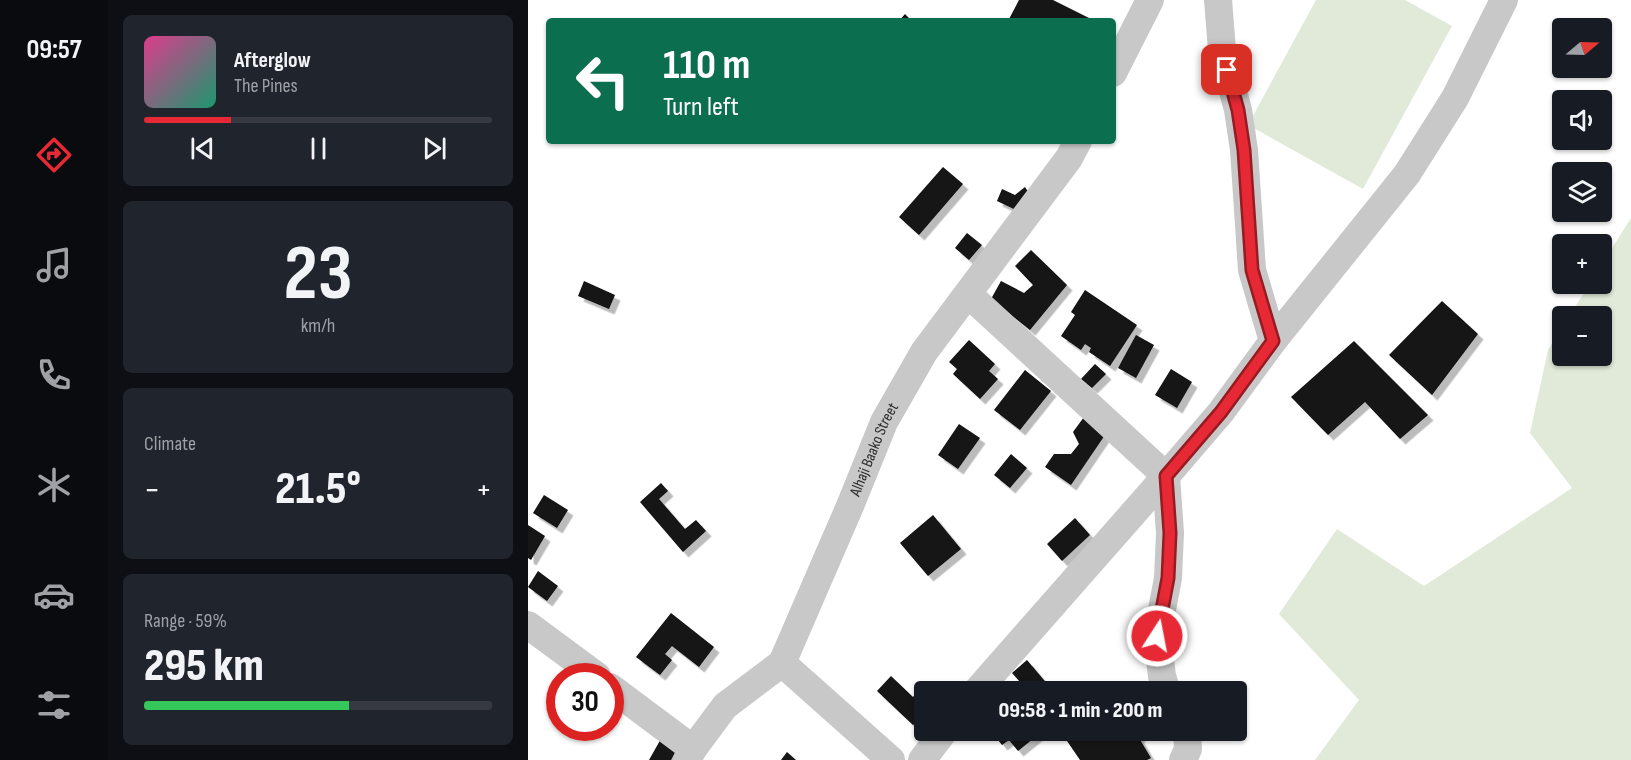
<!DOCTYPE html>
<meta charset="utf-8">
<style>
:root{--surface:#171b24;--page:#20242c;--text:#f1f3f6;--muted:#9ea1a6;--line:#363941;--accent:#e72935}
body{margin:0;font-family:"Sofia Sans Condensed",sans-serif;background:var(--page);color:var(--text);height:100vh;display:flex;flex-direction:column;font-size:22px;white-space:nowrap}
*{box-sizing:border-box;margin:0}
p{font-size:20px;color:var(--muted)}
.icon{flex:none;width:33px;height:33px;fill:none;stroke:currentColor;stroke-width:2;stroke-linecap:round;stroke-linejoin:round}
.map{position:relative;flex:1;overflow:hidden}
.side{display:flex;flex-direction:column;gap:15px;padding:15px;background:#0d0f14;width:420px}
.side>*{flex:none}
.hud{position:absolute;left:18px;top:18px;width:570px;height:126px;border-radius:6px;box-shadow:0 2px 4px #0004;background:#0b6e4f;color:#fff;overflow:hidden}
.needle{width:39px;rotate:71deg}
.buttons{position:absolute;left:1024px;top:18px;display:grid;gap:12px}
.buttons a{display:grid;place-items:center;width:60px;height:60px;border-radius:6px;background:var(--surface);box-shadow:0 2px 4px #0004;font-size:30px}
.speed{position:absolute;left:18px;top:663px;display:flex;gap:12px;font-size:30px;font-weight:700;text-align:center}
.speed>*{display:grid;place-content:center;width:78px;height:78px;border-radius:50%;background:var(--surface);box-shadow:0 2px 4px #0004;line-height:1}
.speed .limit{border:9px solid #d22;background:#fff;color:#111}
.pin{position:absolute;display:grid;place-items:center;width:51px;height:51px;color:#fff;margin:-26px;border-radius:12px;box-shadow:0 3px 9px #0006}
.me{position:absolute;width:66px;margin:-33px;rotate:11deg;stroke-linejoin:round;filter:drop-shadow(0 0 4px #0008)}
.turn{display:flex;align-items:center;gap:21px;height:126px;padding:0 18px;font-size:27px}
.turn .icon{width:78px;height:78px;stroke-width:2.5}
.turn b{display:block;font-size:42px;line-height:51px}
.big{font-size:45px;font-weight:800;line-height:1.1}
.side .tile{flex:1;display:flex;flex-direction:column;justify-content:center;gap:9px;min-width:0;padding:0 21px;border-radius:9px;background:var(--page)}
.side .dial{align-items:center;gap:0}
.dial b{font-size:78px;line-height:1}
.song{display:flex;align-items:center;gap:18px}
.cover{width:72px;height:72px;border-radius:9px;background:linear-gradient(135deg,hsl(330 70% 55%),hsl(160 70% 35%))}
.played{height:6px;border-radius:3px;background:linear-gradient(90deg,var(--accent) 25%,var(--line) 25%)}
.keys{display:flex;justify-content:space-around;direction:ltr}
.heat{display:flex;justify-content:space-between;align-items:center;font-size:33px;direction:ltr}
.charge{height:9px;border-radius:4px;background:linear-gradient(90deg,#34c759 59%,var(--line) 0)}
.trip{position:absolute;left:386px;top:681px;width:333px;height:60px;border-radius:6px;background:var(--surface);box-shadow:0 2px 4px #0004;font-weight:800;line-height:60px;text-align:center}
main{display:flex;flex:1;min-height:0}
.tab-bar{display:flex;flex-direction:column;width:108px;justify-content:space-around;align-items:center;background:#090b0e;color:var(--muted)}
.tab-bar .icon{width:42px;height:42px}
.tab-bar .current{color:var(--accent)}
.tab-bar b{font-size:27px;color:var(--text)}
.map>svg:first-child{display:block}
</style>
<main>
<nav class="tab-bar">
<b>09:57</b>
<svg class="icon current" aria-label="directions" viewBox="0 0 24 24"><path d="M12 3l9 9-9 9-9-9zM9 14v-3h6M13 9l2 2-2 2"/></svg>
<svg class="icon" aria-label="music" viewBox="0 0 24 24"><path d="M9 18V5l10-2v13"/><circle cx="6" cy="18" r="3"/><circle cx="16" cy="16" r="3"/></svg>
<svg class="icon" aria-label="phone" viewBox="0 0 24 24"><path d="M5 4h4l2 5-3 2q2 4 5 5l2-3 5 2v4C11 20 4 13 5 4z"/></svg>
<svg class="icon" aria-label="climate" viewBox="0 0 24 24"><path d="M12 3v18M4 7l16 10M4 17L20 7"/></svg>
<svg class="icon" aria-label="car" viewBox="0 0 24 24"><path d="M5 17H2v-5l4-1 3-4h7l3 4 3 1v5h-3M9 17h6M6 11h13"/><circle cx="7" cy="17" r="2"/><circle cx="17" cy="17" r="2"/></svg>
<svg class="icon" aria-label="filters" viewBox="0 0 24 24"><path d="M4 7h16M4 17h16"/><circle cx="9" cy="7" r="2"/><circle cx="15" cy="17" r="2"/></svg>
</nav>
<section class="side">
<div class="tile">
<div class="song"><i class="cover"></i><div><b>Afterglow</b><p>The Pines</p></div></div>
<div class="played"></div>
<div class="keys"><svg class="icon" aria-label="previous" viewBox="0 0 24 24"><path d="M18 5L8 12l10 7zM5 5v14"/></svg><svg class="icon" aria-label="pause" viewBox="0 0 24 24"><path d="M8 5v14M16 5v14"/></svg><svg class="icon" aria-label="next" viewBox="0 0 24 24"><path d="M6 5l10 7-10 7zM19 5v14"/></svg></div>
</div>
<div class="tile dial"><b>23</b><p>km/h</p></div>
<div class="tile"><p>Climate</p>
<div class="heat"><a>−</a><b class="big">21.5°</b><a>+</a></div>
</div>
<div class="tile"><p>Range · 59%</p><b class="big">295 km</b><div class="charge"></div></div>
</section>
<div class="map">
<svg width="1103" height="760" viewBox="0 0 1103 760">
<defs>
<filter id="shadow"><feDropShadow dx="5.5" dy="5.5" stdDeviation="0" flood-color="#0004"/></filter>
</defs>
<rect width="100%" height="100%" fill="#fff"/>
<path fill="#e1ead8" d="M 788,0 L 877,0 L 924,26 L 835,189 L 720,125 Z
M 1103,218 L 1103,760 L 787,760 L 831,700 L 751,614 L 809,529 L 896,586 L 1044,488 L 1002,433 L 1020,350 L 1035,326 L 1035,356 L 1074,356 L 1074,316 L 1041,316 L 1062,284 L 1074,284 L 1074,264 Z"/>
<path fill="#121212" filter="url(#shadow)" d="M 491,0 L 525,0 L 567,21 L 480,21 Z
M 377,14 L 384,21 L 371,21 Z
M 415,167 L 435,184 L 391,235 L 371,217 Z
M 497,187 L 501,193 L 492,212 L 469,201 L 474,189 L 487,195 Z
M 439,233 L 454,245 L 441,260 L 427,248 Z
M 503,250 L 539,285 L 502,330 L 463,299 L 473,281 L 496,293 L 505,285 L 487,266 Z
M 56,281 L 87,295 L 81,309 L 50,296 Z
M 557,290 L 609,325 L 582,366 L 561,352 L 563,348 L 557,344 L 553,350 L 533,336 L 547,315 L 543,312 Z
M 914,301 L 950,334 L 904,395 L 861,355 Z
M 608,335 L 626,345 L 608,378 L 590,368 Z
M 441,340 L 467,364 L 461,371 L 470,379 L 452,399 L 425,374 L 429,369 L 421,362 Z
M 826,341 L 900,415 L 872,439 L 837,402 L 800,435 L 763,397 Z
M 567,364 L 578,374 L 564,388 L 553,379 Z
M 643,369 L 664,382 L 649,408 L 627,395 Z
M 497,370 L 523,391 L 492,430 L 466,410 Z
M 556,417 L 579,432 L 543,485 L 517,467 L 526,454 L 543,454 L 551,444 L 545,432 Z
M 431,424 L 452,438 L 430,469 L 410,455 Z
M 483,454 L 499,468 L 482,488 L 466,475 Z
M 133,483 L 140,491 L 131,499 L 157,529 L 168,520 L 178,531 L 155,552 L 112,502 Z
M 16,495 L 40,510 L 29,528 L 5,513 Z
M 405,515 L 433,549 L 400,576 L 372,543 Z
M 547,518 L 562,535 L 534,561 L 519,544 Z
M 0,525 L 17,536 L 3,560 L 0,558 Z
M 10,571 L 30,586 L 19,601 L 0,587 Z
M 143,613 L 186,647 L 171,667 L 144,646 L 137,654 L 144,660 L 132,675 L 108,657 Z
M 499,660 L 526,692 L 501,692 L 484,673 Z
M 363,676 L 385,697 L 398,682 L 408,692 L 396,692 L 396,714 L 385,725 L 349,691 Z
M 470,681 L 478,692 L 461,692 Z
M 585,682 L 592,692 L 571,692 Z
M 462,730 L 508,730 L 511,734 L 490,751 L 481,740 L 474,745 Z
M 549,730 L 613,730 L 611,738 L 623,758 L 619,760 L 552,760 L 537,738 Z
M 134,737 L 150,747 L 143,760 L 121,760 Z
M 259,752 L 268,760 L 253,760 Z"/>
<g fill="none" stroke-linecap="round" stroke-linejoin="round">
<g stroke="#c8c8c8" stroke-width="28">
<path d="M 690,0 L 694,50 L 710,110 L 716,150 L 724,270 L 745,341"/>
<path d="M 585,73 L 622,0"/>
<path d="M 440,294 L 638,476 L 642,533 L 640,578 L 629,636 L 634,676 L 639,692"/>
<path d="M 0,625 L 69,676"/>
<path d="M 254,663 L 363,760"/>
<path d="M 82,687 L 165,749"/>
<path d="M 448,692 L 638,476 L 693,412 L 745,341 L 879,174 L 927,98 L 976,0"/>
<path id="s1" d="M 159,760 L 165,749 L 197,706 L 254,663 L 322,506 L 356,422 L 396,352 L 541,158 L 550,141"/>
<path d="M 394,760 L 417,730"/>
<path d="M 655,760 L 660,749 L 659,730"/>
</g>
</g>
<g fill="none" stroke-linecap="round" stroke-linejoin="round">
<g stroke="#961b22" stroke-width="15">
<path id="route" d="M 629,636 L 640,578 L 642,533 L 638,476 L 693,412 L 745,341 L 724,270 L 716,150 L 710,110 L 699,70"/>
</g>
<use href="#route" stroke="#e72935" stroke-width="10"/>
</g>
<g text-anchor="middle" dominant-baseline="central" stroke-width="6" stroke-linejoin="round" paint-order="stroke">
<g font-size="16" fill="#2b2b2b" stroke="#fff">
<text stroke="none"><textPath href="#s1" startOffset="370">Alhaji Baako Street</textPath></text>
</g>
</g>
</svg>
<div class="buttons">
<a><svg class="needle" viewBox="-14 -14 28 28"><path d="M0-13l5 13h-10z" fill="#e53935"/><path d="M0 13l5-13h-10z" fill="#9ea1a6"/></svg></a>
<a><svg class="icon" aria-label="sound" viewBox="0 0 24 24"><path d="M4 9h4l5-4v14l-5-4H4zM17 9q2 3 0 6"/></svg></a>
<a><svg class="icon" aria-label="layers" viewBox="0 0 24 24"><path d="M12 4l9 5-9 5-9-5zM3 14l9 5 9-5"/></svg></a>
<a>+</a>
<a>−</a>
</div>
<div class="speed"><div class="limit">30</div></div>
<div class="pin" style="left:699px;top:70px;background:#d93025"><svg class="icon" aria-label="arrive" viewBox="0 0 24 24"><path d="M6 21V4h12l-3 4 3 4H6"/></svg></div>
<svg class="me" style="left:629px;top:636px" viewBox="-20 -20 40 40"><circle r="17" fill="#e72935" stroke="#fff" stroke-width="3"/><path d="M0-11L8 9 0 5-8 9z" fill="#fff"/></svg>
<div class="trip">09:58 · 1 min · 200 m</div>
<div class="hud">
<div class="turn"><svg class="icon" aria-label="left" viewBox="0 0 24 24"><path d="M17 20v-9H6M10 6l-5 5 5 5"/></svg><div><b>110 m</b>Turn left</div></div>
</div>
</div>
</main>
